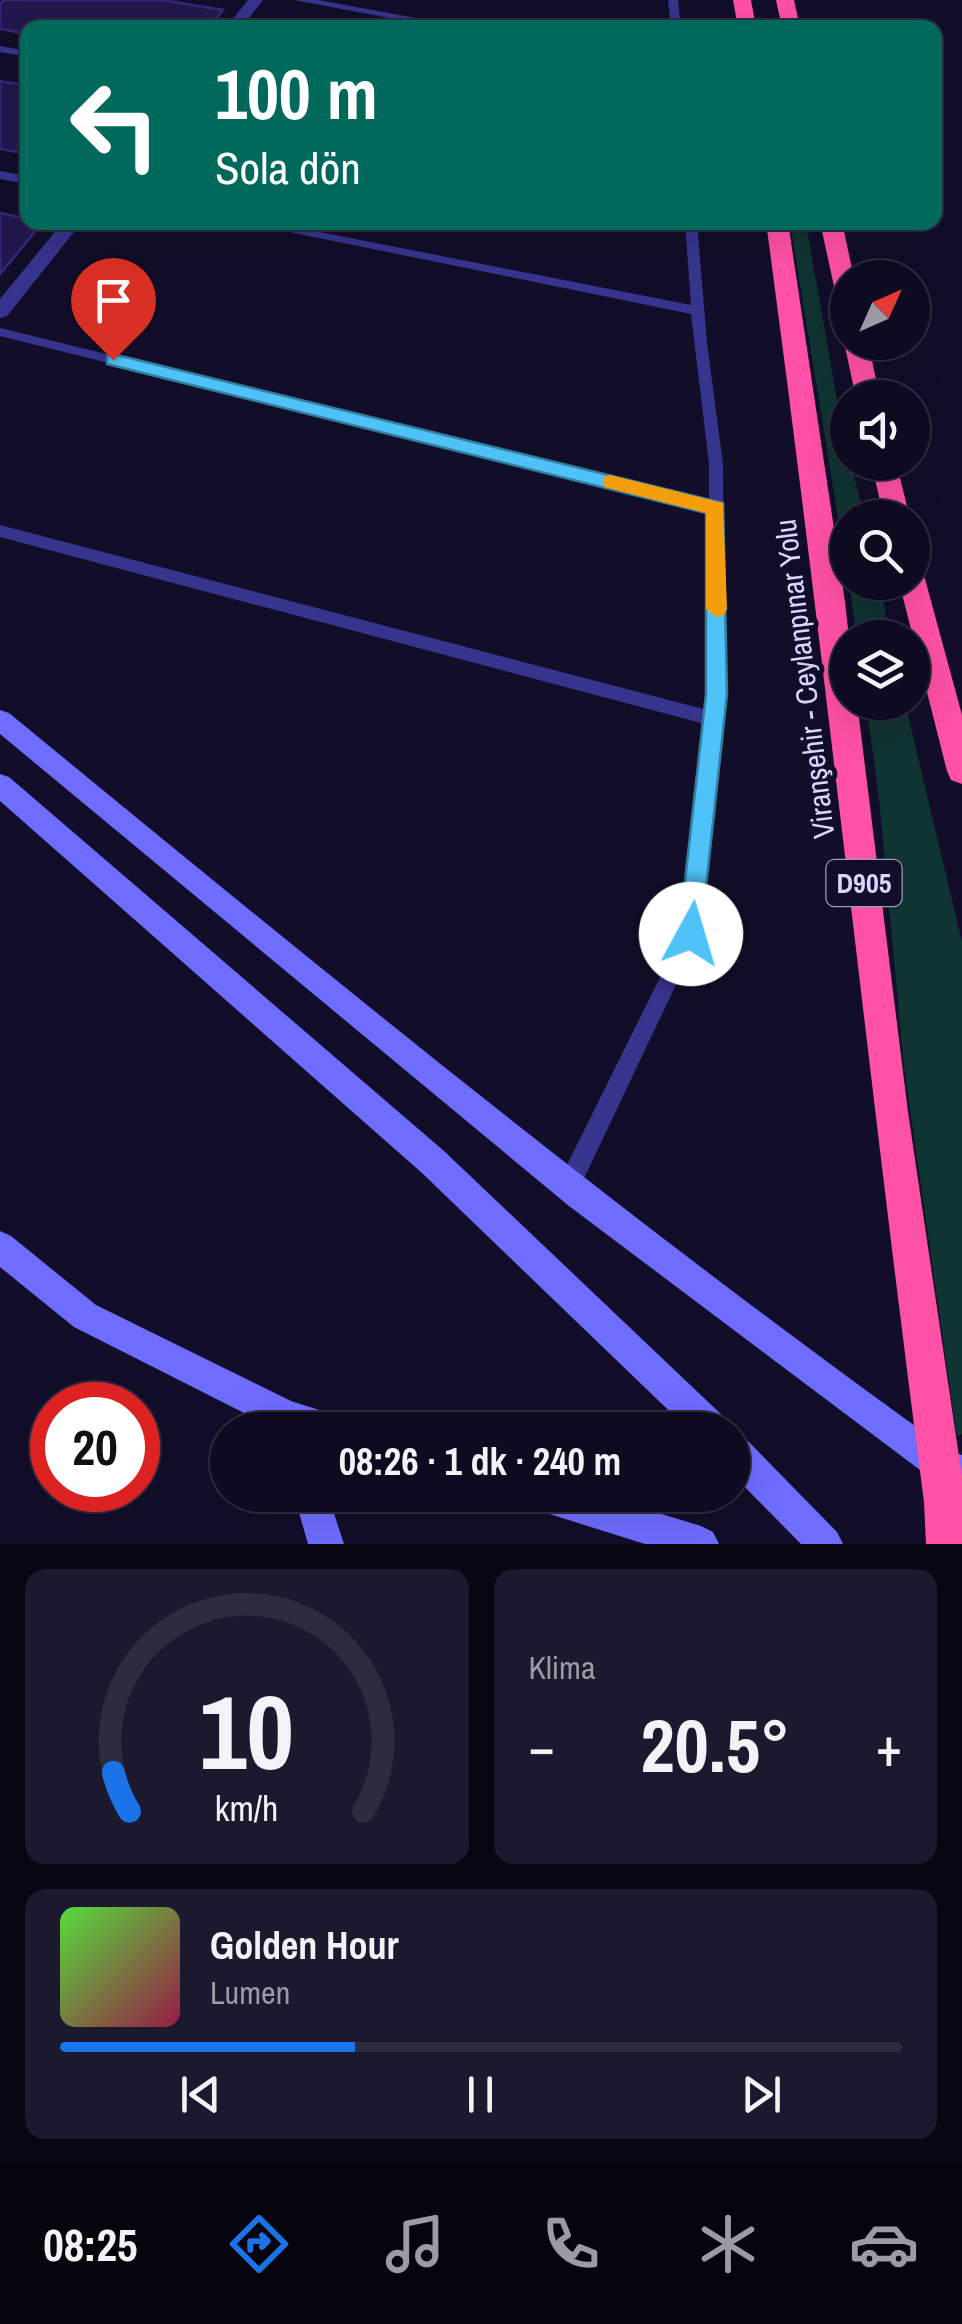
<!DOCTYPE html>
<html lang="tr">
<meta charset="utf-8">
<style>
:root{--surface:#0e0a20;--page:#1c182d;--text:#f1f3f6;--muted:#9b9aa5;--line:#2e2b3e;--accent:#1a73e8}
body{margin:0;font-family:"Archivo Narrow",sans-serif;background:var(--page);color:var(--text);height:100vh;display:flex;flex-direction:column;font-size:38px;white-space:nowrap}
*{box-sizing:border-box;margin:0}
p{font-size:32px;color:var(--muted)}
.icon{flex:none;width:55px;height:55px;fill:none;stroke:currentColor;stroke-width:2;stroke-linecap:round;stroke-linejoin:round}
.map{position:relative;height:1544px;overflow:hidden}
.side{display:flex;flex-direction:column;gap:25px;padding:25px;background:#080612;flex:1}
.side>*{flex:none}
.hud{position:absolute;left:20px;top:20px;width:922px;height:210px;border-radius:20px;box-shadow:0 10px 40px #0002,0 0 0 2px var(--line);background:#00695c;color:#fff;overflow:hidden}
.needle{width:65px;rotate:45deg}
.buttons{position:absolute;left:830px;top:260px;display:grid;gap:20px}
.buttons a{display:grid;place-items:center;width:100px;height:100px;border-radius:50%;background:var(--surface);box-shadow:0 10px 40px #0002,0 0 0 2px var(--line);font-size:50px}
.speed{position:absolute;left:30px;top:1382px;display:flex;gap:20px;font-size:50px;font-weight:700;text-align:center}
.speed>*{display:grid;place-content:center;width:130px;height:130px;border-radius:50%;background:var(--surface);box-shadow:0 10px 40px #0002,0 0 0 2px var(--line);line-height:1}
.speed .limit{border:15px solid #d22;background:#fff;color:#111}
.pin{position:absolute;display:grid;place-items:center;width:85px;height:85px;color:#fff;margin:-102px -42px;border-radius:50% 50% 50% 0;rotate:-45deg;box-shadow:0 0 10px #0007}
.pin .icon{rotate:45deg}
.me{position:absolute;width:110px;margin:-55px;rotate:6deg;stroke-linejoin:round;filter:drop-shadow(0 0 8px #0008)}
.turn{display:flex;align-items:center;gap:35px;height:210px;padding:0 30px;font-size:45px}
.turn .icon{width:130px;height:130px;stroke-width:2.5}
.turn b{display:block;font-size:70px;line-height:85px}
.big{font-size:75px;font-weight:800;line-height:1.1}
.side .tile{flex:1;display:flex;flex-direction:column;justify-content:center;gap:15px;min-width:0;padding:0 35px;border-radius:20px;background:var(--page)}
.side .dial{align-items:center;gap:0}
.dial svg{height:260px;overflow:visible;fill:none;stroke:var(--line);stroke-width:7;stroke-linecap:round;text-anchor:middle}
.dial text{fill:var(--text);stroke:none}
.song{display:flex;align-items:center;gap:30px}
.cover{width:120px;height:120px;border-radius:15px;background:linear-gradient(135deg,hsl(110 70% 55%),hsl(340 70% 35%))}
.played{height:10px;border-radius:5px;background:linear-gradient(90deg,var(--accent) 35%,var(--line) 35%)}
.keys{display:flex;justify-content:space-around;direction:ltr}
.heat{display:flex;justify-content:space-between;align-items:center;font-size:55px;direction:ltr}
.side .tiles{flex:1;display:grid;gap:25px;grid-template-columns:1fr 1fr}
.tile:last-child{grid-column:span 2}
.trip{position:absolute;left:210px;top:1412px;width:540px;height:100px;border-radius:50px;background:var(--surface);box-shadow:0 10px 40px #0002,0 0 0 2px var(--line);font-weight:800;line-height:100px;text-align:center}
.dock{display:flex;height:160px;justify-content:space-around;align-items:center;background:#06040d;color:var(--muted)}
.dock .icon{width:70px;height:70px}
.dock .on{color:var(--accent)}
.dock b{font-size:45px;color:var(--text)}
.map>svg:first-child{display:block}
</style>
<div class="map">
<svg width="962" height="1544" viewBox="0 0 962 1544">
<rect width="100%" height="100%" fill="#120e2a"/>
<path fill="#103433" d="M 790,223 L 806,223 L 848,462 L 851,463 L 864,517 L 848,518 L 847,573 Z
M 849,583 L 879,583 L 891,637 L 857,637 Z
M 866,703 L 905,703 L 962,942 L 962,1434 L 957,1437 L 904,1067 L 879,798 Z"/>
<path fill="#22184d" stroke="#37277b" stroke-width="2.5" d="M 4,0 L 162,0 L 223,10 L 209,28 L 28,28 L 28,34 L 0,29 L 0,4 Z
M 0,81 L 28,86 L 28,154 L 0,149 Z
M 0,213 L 28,219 L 28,222 L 43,222 L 0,274 Z"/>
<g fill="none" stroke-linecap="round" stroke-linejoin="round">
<path fill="#37348d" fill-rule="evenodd" d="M 294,0 L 318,0 L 470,28 L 443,28 Z
M 668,0 L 678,0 L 681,28 L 671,28 Z
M 0,46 L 28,51 L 28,57 L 0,52 Z
M 0,171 L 28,176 L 28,184 L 0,179 Z
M 241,222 L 269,222 L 691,305 L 685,222 L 697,222 L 707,343 L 723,464 L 725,694 L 700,934 L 578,1191 L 570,1194 L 562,1191 L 559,1183 L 562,1175 L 682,933 L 705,724 L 0,537 L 0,525 L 707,710 L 709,512 L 0,336 L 0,328 L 709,501 L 709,464 L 691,314 Z"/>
<path fill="#37348d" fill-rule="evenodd" d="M 248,0 L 263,0 L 241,28 L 226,28 Z
M 63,222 L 82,222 L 7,316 L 0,318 L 0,299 Z"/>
<path fill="#6f6dff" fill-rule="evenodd" d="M 0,710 L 9,713 C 317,966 625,1219 950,1451 L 962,1455 L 962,1489 L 928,1476 L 569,1206 L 0,734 Z
M 0,774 L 9,777 L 444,1151 L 725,1418 L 730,1430 L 689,1430 L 422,1173 L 0,801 Z
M 0,1231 L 11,1236 L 96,1305 L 291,1401 L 344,1418 L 349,1430 L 274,1428 L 74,1327 L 0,1267 Z
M 732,1432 L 744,1437 L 837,1532 L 843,1544 L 801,1544 L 732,1474 Z
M 294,1495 L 328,1495 L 344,1544 L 308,1544 Z
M 526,1495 L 599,1495 L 701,1526 L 713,1532 L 719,1544 L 645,1544 L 543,1512 L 531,1507 Z"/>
<path fill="#ff51a6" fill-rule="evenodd" d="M 733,0 L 751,0 L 756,28 L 738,28 Z
M 776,0 L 794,0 L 800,28 L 782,28 Z
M 766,222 L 788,222 L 845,602 L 849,638 L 848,702 L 857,702 L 908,1112 L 962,1477 L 962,1544 L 926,1544 L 924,1502 C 868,1076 824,649 766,222 Z
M 820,222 L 842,222 L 854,278 L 848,278 L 848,307 L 837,300 Z
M 848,337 L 848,342 L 868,342 L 880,398 L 856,398 L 844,342 Z
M 871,462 L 896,462 L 910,518 L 884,518 Z
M 912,569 L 922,572 L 925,579 L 962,715 L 962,784 L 951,780 L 947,771 L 899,582 L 912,582 Z"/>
</g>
<path fill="#4fc3f7" stroke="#337fa1" stroke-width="2.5" d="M 113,354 L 723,503 L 727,694 L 700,942 L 691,945 L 683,942 L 679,934 L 706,694 L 706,513 L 107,364 L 107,356 Z"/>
<path fill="#f59e0b" d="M 610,475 L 723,503 L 727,609 L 724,615 L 716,617 L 706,609 L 706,513 L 604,487 L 604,477 Z"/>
<g text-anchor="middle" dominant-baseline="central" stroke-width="10" stroke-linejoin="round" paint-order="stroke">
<rect fill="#120e2a" stroke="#9e9abf" stroke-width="2.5" x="826.5" y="860" width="75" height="46" rx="8"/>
<g font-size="28" font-weight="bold" fill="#dad6ff">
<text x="864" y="883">D905</text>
</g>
<g font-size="30" fill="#dad6ff" stroke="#120e2a">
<text transform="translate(804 679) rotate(-97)">Viranşehir - Ceylanpınar Yolu</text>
</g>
</g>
</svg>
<div class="buttons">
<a><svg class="needle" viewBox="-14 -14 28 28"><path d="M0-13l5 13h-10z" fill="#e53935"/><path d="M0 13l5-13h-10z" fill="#9b9aa5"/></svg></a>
<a><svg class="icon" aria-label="sound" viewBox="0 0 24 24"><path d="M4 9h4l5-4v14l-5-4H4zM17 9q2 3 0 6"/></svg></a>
<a><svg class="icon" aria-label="search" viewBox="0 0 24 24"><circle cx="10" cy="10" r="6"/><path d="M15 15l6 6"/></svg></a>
<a><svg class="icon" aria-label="layers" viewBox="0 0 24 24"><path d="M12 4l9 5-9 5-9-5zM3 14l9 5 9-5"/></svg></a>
</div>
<div class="speed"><div class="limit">20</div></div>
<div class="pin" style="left:113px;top:360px;background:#d93025"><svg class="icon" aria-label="arrive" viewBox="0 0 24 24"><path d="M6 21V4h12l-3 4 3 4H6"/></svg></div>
<svg class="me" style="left:691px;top:934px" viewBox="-20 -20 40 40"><circle r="19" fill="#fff"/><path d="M0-13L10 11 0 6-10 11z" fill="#4fc3f7"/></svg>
<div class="trip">08:26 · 1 dk · 240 m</div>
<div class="hud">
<div class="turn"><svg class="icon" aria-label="left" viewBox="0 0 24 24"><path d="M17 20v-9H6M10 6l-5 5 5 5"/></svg><div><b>100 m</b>Sola dön</div></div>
</div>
</div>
<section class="side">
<div class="tiles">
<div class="tile dial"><svg viewBox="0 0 100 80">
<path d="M14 69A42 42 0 1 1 86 69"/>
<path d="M14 69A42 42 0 0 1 9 57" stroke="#1a73e8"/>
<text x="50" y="56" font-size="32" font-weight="700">10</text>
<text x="50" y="72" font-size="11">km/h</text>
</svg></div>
<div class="tile"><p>Klima</p>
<div class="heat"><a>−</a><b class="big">20.5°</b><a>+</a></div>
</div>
<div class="tile">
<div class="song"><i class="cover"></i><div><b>Golden Hour</b><p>Lumen</p></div></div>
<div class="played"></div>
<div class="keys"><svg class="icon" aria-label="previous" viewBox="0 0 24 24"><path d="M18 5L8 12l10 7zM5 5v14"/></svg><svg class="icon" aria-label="pause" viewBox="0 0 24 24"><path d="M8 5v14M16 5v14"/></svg><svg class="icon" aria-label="next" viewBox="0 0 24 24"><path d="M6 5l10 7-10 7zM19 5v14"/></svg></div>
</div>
</div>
</section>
<nav class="dock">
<b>08:25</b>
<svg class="icon on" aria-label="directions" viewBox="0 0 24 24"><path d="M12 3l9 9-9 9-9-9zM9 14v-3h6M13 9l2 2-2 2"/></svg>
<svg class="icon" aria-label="music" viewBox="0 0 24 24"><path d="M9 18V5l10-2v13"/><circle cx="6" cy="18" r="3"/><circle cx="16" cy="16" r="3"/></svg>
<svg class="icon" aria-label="phone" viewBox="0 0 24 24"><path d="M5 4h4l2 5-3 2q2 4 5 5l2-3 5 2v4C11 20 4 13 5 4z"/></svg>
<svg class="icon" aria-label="climate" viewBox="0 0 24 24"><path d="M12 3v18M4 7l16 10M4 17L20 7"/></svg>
<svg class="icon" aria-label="car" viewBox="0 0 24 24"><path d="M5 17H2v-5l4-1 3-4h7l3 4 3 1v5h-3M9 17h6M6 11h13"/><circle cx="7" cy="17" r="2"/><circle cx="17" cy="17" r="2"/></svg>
</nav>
